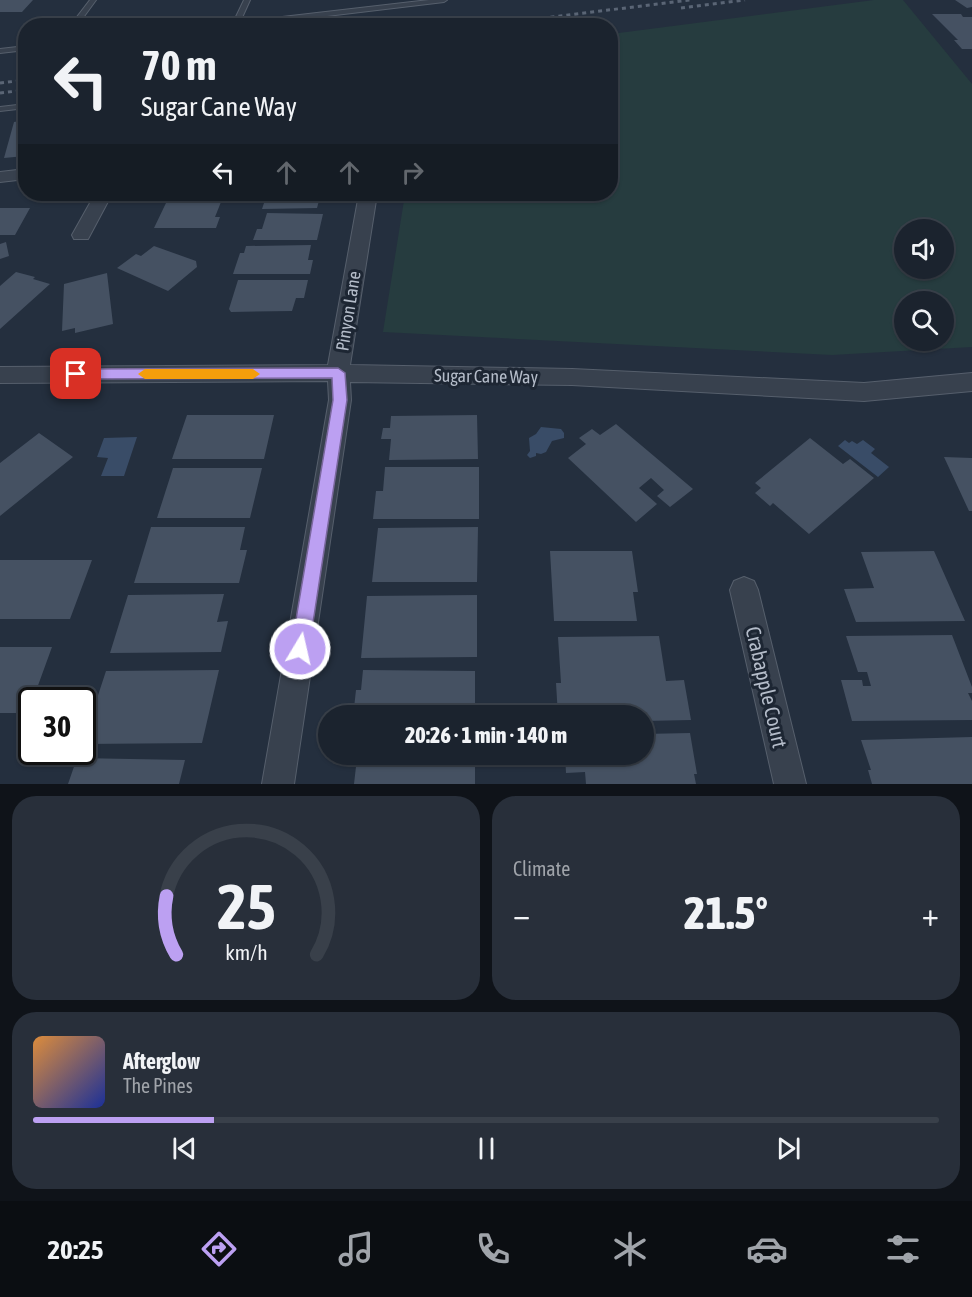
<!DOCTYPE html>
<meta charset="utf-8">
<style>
:root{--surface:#1b232e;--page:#282f3a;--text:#f1f3f6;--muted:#a0a4aa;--line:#39404a;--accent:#bca0f2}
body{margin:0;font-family:"Asap Condensed",sans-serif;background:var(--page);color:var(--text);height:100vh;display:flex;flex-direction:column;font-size:22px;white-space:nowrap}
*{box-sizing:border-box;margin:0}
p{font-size:20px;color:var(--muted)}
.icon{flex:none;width:33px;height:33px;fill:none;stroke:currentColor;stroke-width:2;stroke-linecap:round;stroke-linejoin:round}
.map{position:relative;height:784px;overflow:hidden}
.sheet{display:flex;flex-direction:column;gap:12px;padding:12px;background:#0f1319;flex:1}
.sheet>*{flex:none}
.banner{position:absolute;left:18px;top:18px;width:600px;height:183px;border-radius:24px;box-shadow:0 2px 4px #0004,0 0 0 2px var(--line);background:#1b232e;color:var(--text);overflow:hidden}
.fabs{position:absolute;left:894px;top:219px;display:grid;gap:12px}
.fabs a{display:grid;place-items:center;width:60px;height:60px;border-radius:50%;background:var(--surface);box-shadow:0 2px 4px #0004,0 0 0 2px var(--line);font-size:30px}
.speed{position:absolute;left:18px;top:687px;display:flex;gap:12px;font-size:30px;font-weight:700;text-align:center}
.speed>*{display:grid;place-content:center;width:78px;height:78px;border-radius:50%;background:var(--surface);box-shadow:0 2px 4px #0004,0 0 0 2px var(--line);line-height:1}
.speed .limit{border:3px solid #111;border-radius:9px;background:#fff;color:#111}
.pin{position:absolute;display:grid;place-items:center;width:51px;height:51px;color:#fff;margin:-26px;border-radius:12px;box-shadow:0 3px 9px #0006}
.me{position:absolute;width:66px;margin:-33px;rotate:9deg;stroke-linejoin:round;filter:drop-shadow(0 0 4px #0008)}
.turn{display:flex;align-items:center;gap:21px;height:126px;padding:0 24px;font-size:27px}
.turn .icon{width:78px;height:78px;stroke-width:2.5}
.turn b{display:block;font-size:42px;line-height:51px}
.lanes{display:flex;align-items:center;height:57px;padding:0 24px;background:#0003;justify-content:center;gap:30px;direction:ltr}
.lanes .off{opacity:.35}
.big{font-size:45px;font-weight:800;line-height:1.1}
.sheet .card{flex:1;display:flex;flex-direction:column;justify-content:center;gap:9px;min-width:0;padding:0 21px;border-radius:24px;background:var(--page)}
.sheet .dial{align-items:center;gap:0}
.dial svg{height:156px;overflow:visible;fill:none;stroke:var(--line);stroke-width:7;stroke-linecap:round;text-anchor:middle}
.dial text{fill:var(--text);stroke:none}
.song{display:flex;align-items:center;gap:18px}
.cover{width:72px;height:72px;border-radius:9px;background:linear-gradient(135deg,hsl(30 70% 55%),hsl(230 70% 35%))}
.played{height:6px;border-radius:3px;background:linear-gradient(90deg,var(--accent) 20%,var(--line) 20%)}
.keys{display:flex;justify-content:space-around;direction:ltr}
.heat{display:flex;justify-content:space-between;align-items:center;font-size:33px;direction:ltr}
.sheet .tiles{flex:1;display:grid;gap:12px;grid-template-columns:1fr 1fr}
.card:last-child{grid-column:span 2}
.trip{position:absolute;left:318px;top:705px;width:336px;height:60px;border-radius:30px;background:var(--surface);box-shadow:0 2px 4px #0004,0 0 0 2px var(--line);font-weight:800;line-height:60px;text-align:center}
.tabs{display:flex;height:96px;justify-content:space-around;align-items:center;background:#0b0e12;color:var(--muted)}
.tabs .icon{width:42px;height:42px}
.tabs .active{color:var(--accent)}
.tabs b{font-size:27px;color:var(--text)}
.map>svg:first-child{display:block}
</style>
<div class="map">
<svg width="972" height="784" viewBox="0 0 972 784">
<rect width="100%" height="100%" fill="#242f3e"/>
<path fill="#263c3f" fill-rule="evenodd" d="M 874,0 L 903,0 L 972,84 L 972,347 L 832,355 L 383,332 L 405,194 L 610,194 L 611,34 ZM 904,230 L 944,230 L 944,268 L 904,268 ZM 904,302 L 944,302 L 944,340 L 904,340 Z"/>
<path fill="#394c67" d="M 541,427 L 561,429 L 564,433 L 564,438 L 552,441 L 546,452 L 541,454 L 536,453 L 536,456 L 530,458 L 527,455 L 530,451 L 529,438 L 536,434 Z
M 137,437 L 124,476 L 101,476 L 108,458 L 97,457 L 104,438 Z
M 845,440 L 849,443 L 852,441 L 857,444 L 863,440 L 875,449 L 871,453 L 889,467 L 878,477 L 838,446 Z"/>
<path fill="#455162" d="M 0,0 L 33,0 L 22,12 L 0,12 Z
M 955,0 L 972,0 L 972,7 L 967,8 Z
M 932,14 L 961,14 L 963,17 L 972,17 L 972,49 L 962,49 L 954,40 L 958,40 Z
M 26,120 L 25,156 L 4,158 L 14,122 Z
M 150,194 L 210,194 L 208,198 L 149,197 Z
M 267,194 L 327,194 L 327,197 L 320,197 L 317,208 L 262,209 Z
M 172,202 L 221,202 L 215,217 L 220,217 L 216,228 L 154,228 L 166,203 Z
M 0,208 L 30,208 L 15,235 L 0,235 Z
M 267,213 L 323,214 L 317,240 L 253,240 L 257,229 L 262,229 Z
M 6,242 L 9,256 L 0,259 L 0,244 Z
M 311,245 L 308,260 L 313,260 L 310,274 L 233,274 L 240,253 L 244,253 L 246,246 Z
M 154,246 L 196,261 L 197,267 L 168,291 L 117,268 L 136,254 L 141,256 Z
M 16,272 L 35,277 L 33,279 L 50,284 L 0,329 L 0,286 Z
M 107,273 L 113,324 L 75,333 L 75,328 L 62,331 L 64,284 Z
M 238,280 L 308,280 L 304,298 L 296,298 L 292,311 L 231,312 L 229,309 Z
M 187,415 L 274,415 L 264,459 L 172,459 Z
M 477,415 L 478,459 L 389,460 L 391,439 L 381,439 L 383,428 L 390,428 L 391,416 Z
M 616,424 L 693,489 L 670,507 L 657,496 L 664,490 L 651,478 L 639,488 L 657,504 L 636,522 L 568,458 L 586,444 L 579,438 L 592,429 L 600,435 Z
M 39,433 L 73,457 L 0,516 L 0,463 Z
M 810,438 L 843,464 L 850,459 L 874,478 L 809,534 L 773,503 L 770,506 L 755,493 L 761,488 L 755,483 Z
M 944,457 L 972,458 L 972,511 L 969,511 Z
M 385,467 L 479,467 L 479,519 L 373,519 L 376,491 L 383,491 Z
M 173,468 L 262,468 L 250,518 L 157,518 Z
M 151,527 L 245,527 L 240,550 L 247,550 L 239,583 L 134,583 Z
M 478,527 L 477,582 L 372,582 L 378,528 Z
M 550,551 L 632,551 L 638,592 L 633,592 L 637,621 L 554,621 Z
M 934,551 L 965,621 L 856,622 L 844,589 L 874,588 L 861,552 Z
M 0,560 L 92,560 L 70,619 L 0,619 Z
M 224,594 L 217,622 L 228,621 L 221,652 L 110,653 L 128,595 Z
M 477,595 L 477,657 L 361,658 L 367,596 Z
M 952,635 L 972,687 L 972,693 L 968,693 L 972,701 L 972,720 L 852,721 L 841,680 L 862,680 L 863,686 L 871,686 L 867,672 L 858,672 L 846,636 Z
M 659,636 L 666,681 L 684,680 L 691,720 L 644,721 L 644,716 L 558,716 L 556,683 L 561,683 L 558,637 Z
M 0,647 L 52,647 L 28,713 L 0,713 Z
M 219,670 L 202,743 L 82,744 L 106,671 Z
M 363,670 L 475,671 L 475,716 L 362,716 L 363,708 L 354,708 L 356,690 L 361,690 Z
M 690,733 L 697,774 L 694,774 L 696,784 L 586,784 L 585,772 L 566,773 L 565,754 L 644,754 L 644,734 Z
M 972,737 L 972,784 L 872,784 L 868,770 L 871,770 L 861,740 Z
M 77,758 L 185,760 L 179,784 L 68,784 Z
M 357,758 L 475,758 L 475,784 L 354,784 Z"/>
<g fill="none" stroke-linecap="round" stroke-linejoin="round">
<g stroke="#565f6c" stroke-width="2">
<path id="lane" d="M 90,0 L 96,0 L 77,26 L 70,26 Z
M 244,0 L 250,0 L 240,22 L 429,0 L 447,0 L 444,2 L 244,26 L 221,26 L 233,23 Z
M 26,46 L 26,50 L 0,53 L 0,49 Z
M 26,104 L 26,108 L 0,111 L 0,107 Z"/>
</g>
<g stroke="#565f6c" stroke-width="2">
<path id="street" d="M 26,169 L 26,179 L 0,182 L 0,172 Z
M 95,194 L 112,194 L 88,239 L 74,239 L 72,235 Z
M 359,194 L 377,194 L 350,365 L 572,369 L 864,383 L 972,373 L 972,391 L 864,401 L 572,385 L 350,382 L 351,400 L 294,784 L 262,784 L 329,400 L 328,381 L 0,383 L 0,367 L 328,365 Z
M 744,577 L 754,581 L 758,590 L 806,784 L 774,784 L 730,590 L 734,581 Z"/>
</g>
<use href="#lane" fill="#38414e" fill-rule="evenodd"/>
<use href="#street" fill="#38414e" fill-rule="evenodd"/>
<path stroke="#5a6575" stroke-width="3" stroke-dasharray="4 4" stroke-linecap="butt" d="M 681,8 L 745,0
M 479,26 L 690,0
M 0,83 L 26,80
M 0,93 L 26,90"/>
</g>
<path fill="#bca0f2" stroke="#7a689d" stroke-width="1.5" d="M 338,368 L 345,373 L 347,400 L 309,649 L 306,655 L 300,657 L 294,655 L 291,649 L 333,400 L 332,378 L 76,379 L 70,374 L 76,369 Z"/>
<path fill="#f59e0b" d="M 145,369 L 253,369 L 260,374 L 253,379 L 145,379 L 138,374 Z"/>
<g text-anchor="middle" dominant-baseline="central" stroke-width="6" stroke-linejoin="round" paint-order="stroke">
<g font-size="18" fill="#b4bcc9" stroke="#1d2633">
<text transform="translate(348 311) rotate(-81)">Pinyon Lane</text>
<text transform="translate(486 376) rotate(1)">Sugar Cane Way</text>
</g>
<g font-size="21" fill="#b4bcc9" stroke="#1d2633">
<text transform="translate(767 687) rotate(77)">Crabapple Court</text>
</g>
</g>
</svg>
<div class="fabs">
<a><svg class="icon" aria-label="sound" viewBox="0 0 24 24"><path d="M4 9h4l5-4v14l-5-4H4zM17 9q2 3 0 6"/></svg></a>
<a><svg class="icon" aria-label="search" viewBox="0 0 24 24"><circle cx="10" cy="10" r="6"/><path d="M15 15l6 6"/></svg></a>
</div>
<div class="speed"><div class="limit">30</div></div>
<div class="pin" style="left:76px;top:374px;background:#d93025"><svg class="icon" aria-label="arrive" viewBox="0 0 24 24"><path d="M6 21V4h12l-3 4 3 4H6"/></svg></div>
<svg class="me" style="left:300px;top:649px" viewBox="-20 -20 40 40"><circle r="17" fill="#bca0f2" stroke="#fff" stroke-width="3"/><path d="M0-11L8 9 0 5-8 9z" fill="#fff"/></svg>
<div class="trip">20:26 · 1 min · 140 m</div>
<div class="banner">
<div class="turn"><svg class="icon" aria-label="left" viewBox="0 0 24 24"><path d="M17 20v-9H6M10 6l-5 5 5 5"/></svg><div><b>70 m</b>Sugar Cane Way</div></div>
<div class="lanes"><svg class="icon" aria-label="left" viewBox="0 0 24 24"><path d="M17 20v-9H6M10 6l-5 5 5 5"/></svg><svg class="icon off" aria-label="ahead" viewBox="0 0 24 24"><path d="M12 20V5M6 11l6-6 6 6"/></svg><svg class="icon off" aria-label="ahead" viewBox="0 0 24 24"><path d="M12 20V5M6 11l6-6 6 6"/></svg><svg class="icon off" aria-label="right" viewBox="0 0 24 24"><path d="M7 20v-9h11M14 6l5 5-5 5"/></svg></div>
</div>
</div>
<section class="sheet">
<div class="tiles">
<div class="card dial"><svg viewBox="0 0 100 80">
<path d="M14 69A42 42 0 1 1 86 69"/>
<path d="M14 69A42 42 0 0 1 9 39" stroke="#bca0f2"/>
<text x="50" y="56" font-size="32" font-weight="700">25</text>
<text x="50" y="72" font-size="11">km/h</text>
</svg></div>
<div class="card"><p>Climate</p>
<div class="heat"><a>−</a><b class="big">21.5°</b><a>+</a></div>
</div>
<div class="card">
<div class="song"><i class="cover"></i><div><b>Afterglow</b><p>The Pines</p></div></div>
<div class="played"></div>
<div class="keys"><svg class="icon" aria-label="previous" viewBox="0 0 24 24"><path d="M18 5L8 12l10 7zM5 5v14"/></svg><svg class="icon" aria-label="pause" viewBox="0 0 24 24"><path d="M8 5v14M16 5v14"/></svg><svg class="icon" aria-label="next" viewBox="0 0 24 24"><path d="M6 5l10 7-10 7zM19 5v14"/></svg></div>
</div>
</div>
</section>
<nav class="tabs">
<b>20:25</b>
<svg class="icon active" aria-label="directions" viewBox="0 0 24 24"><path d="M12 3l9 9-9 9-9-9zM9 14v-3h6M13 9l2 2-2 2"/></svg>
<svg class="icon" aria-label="music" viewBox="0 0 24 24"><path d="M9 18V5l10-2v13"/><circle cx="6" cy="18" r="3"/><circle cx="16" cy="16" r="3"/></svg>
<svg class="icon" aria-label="phone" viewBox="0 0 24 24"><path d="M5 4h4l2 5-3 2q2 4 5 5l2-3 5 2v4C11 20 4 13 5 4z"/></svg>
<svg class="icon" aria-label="climate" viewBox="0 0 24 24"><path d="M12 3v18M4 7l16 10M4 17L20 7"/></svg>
<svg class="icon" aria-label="car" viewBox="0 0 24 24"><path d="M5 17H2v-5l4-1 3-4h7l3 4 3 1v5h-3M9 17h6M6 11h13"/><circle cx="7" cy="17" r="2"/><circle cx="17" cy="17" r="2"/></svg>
<svg class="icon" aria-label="filters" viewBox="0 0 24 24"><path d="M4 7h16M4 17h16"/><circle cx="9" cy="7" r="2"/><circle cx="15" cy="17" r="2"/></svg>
</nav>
